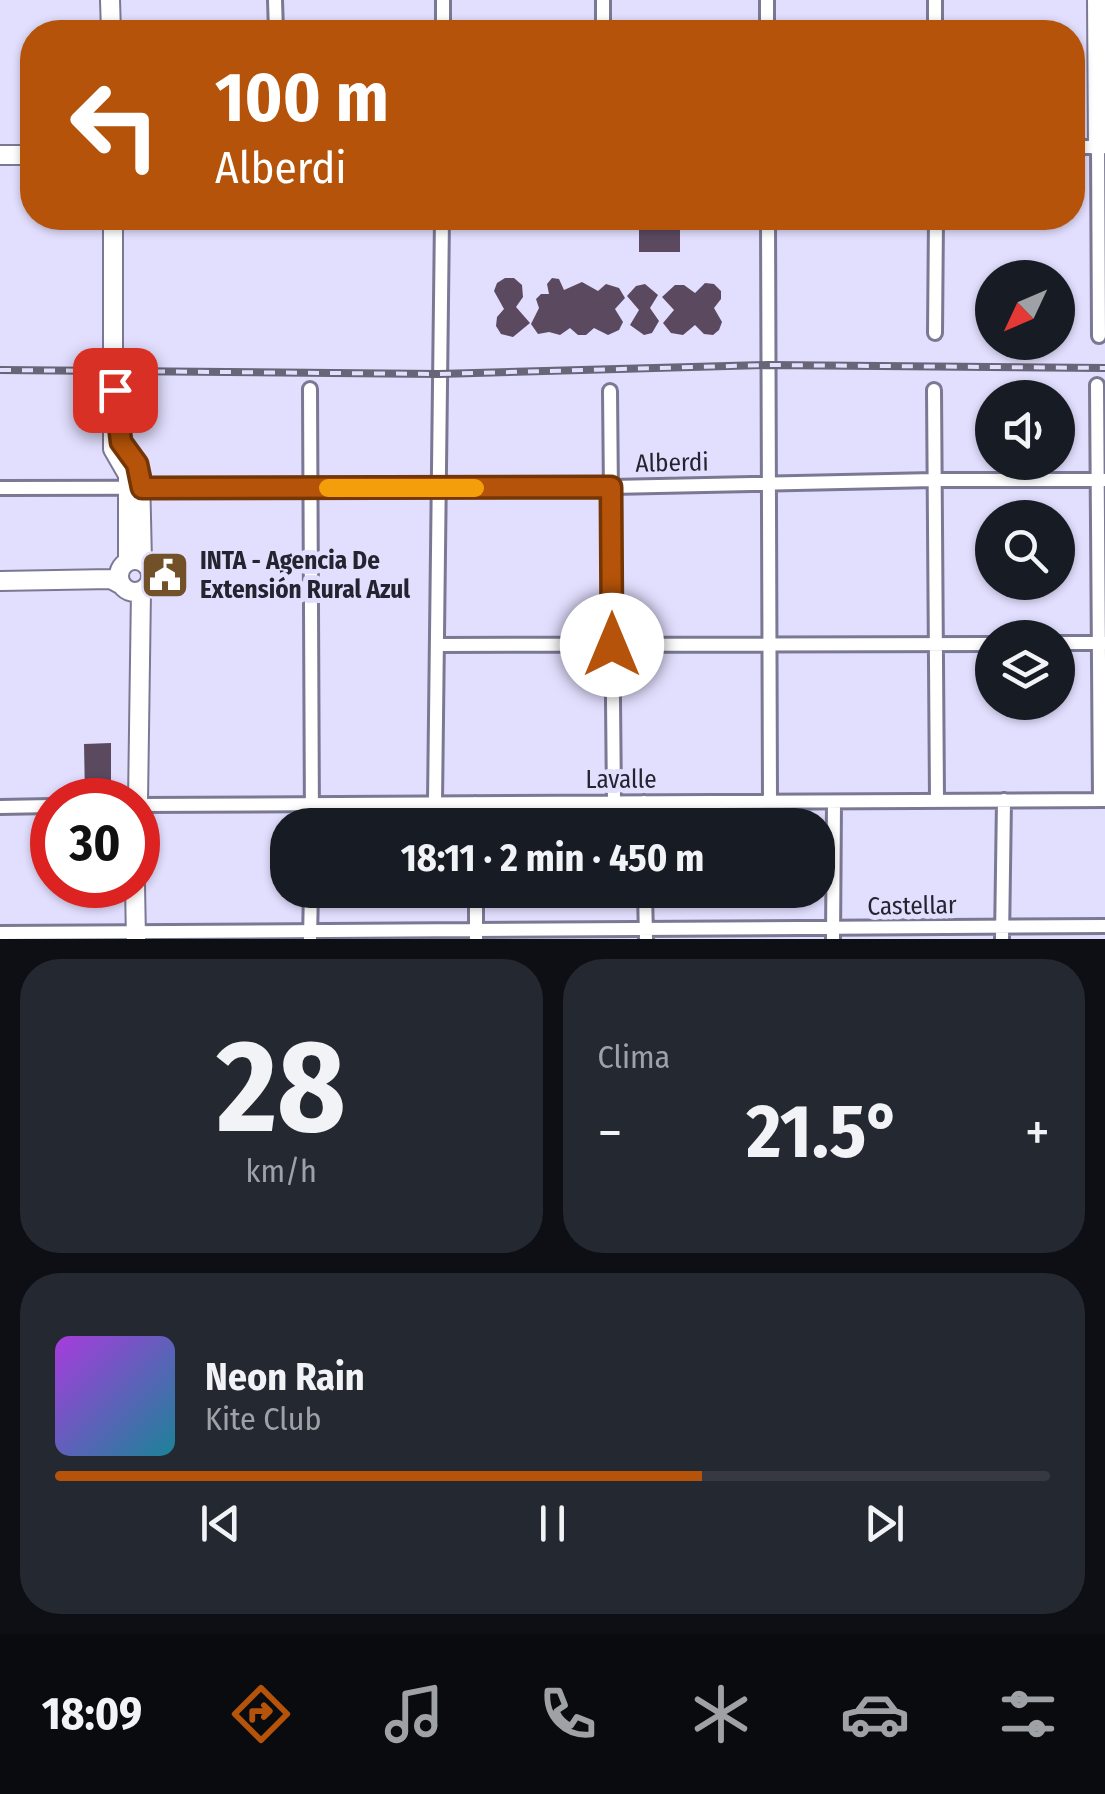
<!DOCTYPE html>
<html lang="es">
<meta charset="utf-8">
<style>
:root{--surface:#171b24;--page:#242831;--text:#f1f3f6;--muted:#9ea1a6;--line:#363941;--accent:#b45309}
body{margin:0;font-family:"Fira Sans Condensed",sans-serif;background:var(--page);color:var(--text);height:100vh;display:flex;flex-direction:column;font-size:38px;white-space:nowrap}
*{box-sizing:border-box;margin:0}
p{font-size:32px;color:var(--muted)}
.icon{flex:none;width:55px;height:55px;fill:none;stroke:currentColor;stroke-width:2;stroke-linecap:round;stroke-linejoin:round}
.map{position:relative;height:939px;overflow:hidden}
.sheet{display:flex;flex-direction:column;gap:20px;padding:20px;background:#0d0f14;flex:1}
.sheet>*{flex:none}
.guide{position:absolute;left:20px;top:20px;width:1065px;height:210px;border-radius:40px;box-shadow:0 2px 8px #0004;background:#b45309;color:#fff;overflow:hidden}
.needle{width:65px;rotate:226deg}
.buttons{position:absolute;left:975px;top:260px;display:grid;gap:20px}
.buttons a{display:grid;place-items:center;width:100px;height:100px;border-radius:50%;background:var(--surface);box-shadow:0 2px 8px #0004;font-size:50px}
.speed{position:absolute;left:30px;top:778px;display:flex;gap:20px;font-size:50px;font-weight:700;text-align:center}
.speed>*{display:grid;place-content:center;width:130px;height:130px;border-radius:50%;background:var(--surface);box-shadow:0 2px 8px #0004;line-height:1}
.speed .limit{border:15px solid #d22;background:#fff;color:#111}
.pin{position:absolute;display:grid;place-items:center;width:85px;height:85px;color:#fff;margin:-42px;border-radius:20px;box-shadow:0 5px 15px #0006}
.me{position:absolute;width:110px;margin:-55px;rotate:0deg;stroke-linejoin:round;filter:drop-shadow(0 0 8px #0008)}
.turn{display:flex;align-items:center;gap:35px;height:210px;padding:0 30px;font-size:45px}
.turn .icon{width:130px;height:130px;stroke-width:2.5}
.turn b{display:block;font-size:70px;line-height:85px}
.big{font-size:75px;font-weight:700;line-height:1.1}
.sheet .widget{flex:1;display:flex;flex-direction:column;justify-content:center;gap:15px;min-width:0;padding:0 35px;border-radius:40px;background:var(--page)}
.sheet .dial{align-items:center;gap:0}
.dial b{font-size:130px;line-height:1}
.song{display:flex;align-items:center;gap:30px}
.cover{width:120px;height:120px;border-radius:15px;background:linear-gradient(135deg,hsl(280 70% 55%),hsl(190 70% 35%))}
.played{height:10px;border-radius:5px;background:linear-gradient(90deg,var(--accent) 65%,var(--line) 65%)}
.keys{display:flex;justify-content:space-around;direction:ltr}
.heat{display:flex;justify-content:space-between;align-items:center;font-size:55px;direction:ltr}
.sheet .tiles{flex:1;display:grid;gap:20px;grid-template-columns:1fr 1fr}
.widget:last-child{grid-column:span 2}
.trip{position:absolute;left:270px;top:808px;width:565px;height:100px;border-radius:40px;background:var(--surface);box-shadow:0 2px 8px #0004;font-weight:700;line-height:100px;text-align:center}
.tabs{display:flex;height:160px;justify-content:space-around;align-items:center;background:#090b0e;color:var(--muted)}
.tabs .icon{width:70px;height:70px}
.tabs .active{color:var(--accent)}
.tabs b{font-size:45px;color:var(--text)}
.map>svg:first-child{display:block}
</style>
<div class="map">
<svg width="1105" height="939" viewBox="0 0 1105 939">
<rect width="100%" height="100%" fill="#e2defe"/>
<path fill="#5b4960" d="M 643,218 L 695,218 L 680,228 L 680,252 L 639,252 L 639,227 L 653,226 Z
M 505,278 L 514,278 L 522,285 L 523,297 L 516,307 L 530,323 L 513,337 L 501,334 L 496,326 L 497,317 L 504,309 L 494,291 L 497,283 Z
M 552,278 L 559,279 L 564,290 L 582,282 L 598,291 L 606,284 L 619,288 L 625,298 L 615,309 L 623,322 L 619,330 L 608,335 L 594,328 L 586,335 L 578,335 L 570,328 L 560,335 L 549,332 L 538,334 L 531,324 L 539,308 L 536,299 L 541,294 L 549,294 L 547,284 Z
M 705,283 L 714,284 L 721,291 L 721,299 L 714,308 L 722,322 L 719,330 L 713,335 L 704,334 L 695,325 L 683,335 L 671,333 L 663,323 L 674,310 L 662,297 L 675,285 L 684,285 L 695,293 Z
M 645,284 L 658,295 L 650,308 L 659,321 L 652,333 L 644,335 L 630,325 L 639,310 L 627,296 L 636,286 Z
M 111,743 L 111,793 L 107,797 L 85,797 L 84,744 Z"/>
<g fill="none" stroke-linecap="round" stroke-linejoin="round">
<g stroke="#7b7894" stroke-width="18">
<path id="street" d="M 275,0 L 276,32
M 935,0 L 935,32
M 443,32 L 443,0
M 603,32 L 603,0
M 767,32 L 767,0
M 1072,147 L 1105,147
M 1098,147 L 1099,336
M 768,218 L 770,801
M 935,333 L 936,218
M 1097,385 L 1100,799
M 310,389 L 312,825
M 934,390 L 937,799
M 610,391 L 614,802
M 0,488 L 611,487 L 934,480 L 1105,480
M 1058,643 L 1105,643
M 437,645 L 992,644
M 435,802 L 442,218
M 644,802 L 644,825
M 475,803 L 475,825
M 138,805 L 1105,800
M 0,807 L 52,806
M 476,890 L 476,939
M 645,890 L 646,939
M 0,933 L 1105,926
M 310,939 L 311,890
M 833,939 L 834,802
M 1002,939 L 1004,800"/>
</g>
<g stroke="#7b7894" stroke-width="22">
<path id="secondary" d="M 110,0 L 111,32
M 1097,0 L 1098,147
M 0,155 L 32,155
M 113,218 L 113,449 L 128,475 L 128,561
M 122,445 L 140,474 L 142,561
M119 576a16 16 0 1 1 32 0a16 16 0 1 1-32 0Z
M 0,581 L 111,579 L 122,585
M 138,801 L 141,591
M 135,885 L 136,939"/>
</g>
<use href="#street" stroke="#fff" stroke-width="12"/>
<use href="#secondary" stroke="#fff" stroke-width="18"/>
<g stroke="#686578" stroke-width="8">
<path id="rail" d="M 0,370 L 439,374 L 768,365 L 1105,368"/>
</g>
<use href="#rail" stroke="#e2defe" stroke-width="4" stroke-dasharray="11" stroke-linecap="butt"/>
</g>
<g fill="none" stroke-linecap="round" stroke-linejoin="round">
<g stroke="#753606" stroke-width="25">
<path id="route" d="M 115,390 L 121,442 L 137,464 L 142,488 L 611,487 L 612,645"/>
</g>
<use href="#route" stroke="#b45309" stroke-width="18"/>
<path stroke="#f59e0b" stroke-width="18" d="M 328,488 L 475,488"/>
</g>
<defs>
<g id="civic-square" transform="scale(2.5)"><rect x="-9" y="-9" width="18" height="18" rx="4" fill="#735128" stroke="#e2defe"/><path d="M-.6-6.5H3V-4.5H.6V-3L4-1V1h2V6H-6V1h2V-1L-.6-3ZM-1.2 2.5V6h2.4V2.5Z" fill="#fff"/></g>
</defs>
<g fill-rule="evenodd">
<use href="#civic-square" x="165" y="575"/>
</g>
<g text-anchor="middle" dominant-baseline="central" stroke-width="10" stroke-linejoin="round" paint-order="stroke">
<g font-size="25" fill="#25232f" stroke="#e2defe">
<text transform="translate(672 463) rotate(-1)">Alberdi</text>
<text x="621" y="780">Lavalle</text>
<text transform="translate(912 906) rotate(-1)">Castellar</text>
</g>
<g font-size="25" font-weight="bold" fill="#25232f" stroke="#e2defe" text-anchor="start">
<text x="200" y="561">INTA - Agencia De<tspan x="200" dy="29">Extensión Rural Azul</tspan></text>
</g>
</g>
</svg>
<div class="buttons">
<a><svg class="needle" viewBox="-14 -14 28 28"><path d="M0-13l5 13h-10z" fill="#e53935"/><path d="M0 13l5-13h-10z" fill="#9ea1a6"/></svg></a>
<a><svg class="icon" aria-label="sound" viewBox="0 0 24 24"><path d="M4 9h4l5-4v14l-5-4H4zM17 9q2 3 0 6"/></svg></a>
<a><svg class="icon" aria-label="search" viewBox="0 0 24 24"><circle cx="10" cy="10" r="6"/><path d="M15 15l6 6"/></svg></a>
<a><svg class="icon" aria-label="layers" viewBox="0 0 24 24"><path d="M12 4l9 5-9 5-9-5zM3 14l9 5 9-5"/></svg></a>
</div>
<div class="speed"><div class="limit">30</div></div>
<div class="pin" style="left:115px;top:390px;background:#d93025"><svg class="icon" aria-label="arrive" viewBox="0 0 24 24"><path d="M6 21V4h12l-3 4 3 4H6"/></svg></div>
<svg class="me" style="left:612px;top:645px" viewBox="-20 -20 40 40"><circle r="19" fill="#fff"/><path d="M0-13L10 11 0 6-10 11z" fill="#b45309"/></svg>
<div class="trip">18:11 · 2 min · 450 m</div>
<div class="guide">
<div class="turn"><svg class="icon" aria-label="left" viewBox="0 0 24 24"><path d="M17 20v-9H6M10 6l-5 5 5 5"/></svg><div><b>100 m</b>Alberdi</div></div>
</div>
</div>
<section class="sheet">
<div class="tiles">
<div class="widget dial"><b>28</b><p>km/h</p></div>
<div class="widget"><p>Clima</p>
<div class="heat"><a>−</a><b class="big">21.5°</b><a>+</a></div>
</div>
<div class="widget">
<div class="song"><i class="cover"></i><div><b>Neon Rain</b><p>Kite Club</p></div></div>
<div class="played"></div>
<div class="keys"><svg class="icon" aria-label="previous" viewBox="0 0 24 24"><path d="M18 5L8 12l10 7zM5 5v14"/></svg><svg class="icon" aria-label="pause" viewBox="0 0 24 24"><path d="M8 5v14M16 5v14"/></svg><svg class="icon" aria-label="next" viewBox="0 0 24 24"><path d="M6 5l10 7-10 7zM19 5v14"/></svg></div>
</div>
</div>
</section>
<nav class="tabs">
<b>18:09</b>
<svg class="icon active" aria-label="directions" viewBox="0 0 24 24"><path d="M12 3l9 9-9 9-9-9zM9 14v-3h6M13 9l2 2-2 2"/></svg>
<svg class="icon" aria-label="music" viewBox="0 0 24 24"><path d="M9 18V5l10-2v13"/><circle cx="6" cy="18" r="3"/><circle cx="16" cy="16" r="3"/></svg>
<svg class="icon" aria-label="phone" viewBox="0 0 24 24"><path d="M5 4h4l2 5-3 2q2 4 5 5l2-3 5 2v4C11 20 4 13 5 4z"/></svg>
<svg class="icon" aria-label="climate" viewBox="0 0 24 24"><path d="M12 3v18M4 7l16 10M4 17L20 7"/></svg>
<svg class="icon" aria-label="car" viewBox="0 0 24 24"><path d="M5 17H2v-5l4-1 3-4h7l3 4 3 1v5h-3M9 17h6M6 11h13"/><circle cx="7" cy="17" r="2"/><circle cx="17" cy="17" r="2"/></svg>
<svg class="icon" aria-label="filters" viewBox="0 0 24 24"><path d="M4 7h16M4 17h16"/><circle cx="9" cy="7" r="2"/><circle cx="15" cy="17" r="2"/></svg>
</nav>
